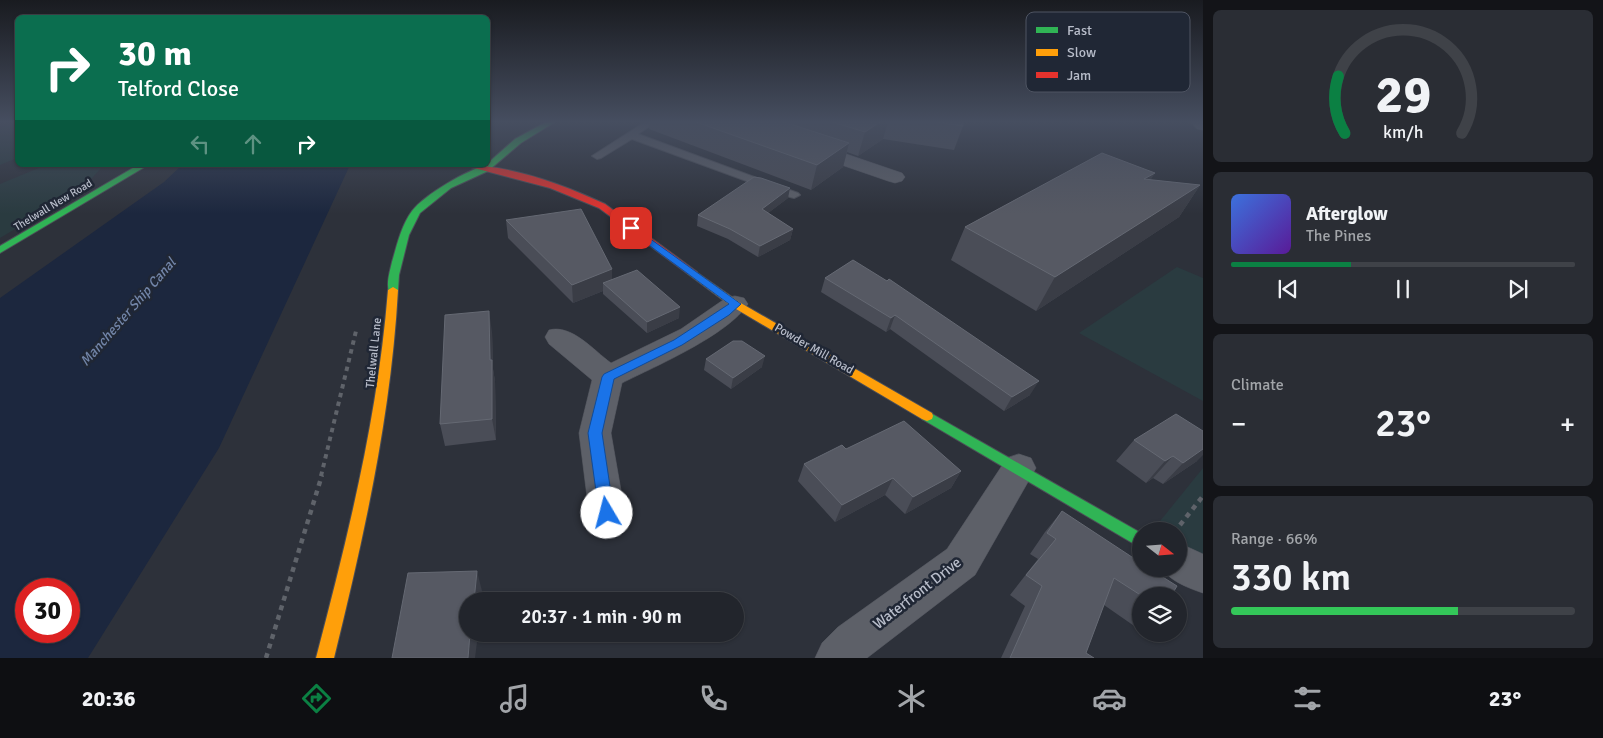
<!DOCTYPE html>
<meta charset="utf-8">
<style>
:root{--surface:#22252c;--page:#2a2d34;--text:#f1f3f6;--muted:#a2a5a9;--line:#3f4248;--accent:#0b8043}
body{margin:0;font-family:Signika,sans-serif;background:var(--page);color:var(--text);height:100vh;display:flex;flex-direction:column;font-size:19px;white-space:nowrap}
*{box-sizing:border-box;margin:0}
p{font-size:16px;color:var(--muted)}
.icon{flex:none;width:28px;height:28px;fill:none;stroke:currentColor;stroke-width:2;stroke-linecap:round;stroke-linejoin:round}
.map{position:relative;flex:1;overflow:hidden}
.details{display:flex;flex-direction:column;gap:10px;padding:10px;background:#131418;width:400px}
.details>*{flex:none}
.guide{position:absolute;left:15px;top:15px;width:475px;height:152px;border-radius:8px;box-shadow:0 1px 4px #0004,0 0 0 1px var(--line);background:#0b6e4f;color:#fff;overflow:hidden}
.needle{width:32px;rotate:107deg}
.tools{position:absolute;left:1132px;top:522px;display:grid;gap:10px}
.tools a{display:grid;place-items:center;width:55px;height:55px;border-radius:50%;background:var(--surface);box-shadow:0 1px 4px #0004,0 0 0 1px var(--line);font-size:25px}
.speed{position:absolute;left:15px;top:578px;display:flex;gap:10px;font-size:25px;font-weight:700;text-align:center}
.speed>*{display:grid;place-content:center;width:65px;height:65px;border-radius:50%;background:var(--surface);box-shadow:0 1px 4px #0004,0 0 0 1px var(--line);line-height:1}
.speed .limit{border:8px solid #d22;background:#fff;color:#111}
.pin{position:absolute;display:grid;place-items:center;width:42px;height:42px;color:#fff;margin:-21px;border-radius:10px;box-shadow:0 2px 8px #0006}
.me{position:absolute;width:55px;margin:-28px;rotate:352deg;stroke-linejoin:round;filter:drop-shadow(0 0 4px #0008)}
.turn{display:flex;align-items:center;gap:18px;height:105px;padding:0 20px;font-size:22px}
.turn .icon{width:65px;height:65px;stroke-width:2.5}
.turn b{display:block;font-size:35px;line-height:42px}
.lanes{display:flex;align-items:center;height:48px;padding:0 20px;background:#0003;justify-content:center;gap:25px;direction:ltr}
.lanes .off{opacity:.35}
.big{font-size:38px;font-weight:600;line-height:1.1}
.details .widget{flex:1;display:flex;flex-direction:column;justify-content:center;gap:8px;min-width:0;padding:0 18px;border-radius:8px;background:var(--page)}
.details .dial{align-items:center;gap:0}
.dial svg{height:130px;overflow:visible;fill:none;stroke:var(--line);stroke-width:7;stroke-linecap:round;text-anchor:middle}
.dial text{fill:var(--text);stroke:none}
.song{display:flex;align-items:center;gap:15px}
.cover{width:60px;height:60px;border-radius:8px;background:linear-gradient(135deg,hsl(220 70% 55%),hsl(270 70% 35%))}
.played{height:5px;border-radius:2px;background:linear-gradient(90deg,var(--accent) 35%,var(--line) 35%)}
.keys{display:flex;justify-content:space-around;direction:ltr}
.heat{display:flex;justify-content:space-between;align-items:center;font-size:28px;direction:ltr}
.charge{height:8px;border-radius:4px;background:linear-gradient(90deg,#34c759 66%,var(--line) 0)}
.trip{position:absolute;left:459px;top:592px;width:285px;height:50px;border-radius:25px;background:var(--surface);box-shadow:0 1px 4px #0004,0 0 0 1px var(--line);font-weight:600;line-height:50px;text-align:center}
.dock{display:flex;height:80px;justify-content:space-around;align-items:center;background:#0e0f12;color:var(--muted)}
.dock .icon{width:35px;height:35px}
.dock .on{color:var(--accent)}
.dock b{font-size:22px;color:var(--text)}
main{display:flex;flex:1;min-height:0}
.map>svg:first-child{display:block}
</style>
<main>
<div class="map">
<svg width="1203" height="658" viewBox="0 0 1203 658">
<rect width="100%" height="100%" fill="#2d313a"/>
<path fill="#2a3b40" d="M 17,123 L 17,158 L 0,165 L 0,128 Z
M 46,165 L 104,165 L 82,189 L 0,238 L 0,184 Z
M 1177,267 L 1203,278 L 1203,401 L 1079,333 Z
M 1203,468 L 1203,575 L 1179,561 L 1179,531 L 1152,531 Z"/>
<path fill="#1c273e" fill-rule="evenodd" d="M 182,165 L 350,165 L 219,448 L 88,658 L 0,658 L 0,298 L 164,182 ZM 26,589 L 69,589 L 69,631 L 26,631 Z"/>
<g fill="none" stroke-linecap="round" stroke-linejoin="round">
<g stroke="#4b4e57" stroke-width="2">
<path id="lane" d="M 645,122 L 656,122 L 638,134 L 798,193 L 800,195 L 794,198 L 790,197 L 632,139 L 601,158 L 597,159 L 592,156 Z"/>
</g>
<g stroke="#4b4e57" stroke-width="1">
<path id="street" d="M 1191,122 L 1203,122 L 1203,130 L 1197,129 Z
M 808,141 L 902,173 L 905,177 L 902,181 L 895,183 L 888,181 L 801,151 L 799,147 L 801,143 Z
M 735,296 L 744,298 L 748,304 C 728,335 656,366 622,383 L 611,433 L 625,513 L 620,524 L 607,529 L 594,524 L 589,513 L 579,433 L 592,380 L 549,344 L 545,337 L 549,330 C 572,324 593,350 611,363 L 681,329 L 726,298 Z
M 1019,454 L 1031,458 L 1036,468 L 975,575 L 867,658 L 815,658 L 822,643 L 838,627 L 947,549 L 1007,458 Z
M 1179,543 L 1203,554 L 1203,593 C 1191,589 1169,581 1163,569 L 1179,569 Z"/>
</g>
<g stroke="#4b4e57" stroke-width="2">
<path id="fast" d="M 546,122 L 555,122 L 521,143 L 488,171 L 451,188 L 420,213 L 409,235 L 399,275 L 398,290 L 393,293 L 389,292 C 386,283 390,271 392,262 C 397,245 401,226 412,211 C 424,195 468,169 488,165 L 488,163 L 515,139 Z
M 138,165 L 148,165 L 0,253 L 0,246 Z
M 927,411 L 1141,533 L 1141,548 L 922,419 L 921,416 L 922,413 Z"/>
</g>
<g stroke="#4b4e57" stroke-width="2">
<path id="slow" d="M 692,269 L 739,302 L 932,413 L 933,416 L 932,419 L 927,421 L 922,419 L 731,306 L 688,274 L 687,272 Z
M 393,287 L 398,290 C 391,416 364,536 334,658 L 316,658 C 348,536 378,416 388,290 Z"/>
</g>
<g stroke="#4b4e57" stroke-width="2">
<path id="jam" d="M 463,165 C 511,165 562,184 605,204 L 697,272 L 696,274 L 688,274 L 599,208 L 550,188 Z"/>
</g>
<path stroke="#5f636a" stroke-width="4" stroke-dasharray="4.5 4.5" stroke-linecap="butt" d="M 321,476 L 356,331"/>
<path stroke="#5f636a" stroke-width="4.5" stroke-dasharray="5 5" stroke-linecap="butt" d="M 1180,525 L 1203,496
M 266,658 L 322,475"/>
<use href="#lane" fill="#5d6068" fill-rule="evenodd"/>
<use href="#street" fill="#5d6068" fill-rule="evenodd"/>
<use href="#fast" fill="#30b455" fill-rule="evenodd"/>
<use href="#slow" fill="#ff9f0a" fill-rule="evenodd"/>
<use href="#jam" fill="#e5322d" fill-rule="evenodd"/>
</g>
<path fill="#4a4d57" d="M 650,122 L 963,122 L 963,126 L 954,150 L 883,139 L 858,156 L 847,152 L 843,167 L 811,190 L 649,129 Z
M 1151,180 L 1200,185 L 1179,217 L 1036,311 L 951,260 L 965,227 Z
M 788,198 L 768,213 L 793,229 L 790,240 L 758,257 L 728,239 L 697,226 L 698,215 Z
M 506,220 L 612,280 L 679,318 L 647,333 L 603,294 L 603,291 L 573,303 L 508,238 Z
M 853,260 L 1030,395 L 1004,411 L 890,329 L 886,332 L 821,292 L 825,278 Z
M 492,332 L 493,369 L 495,381 L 496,440 L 445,446 L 440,424 Z
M 706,359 L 762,367 L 731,389 L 704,370 Z
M 1134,440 L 1197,461 L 1163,484 L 1153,478 L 1146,483 L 1116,461 Z
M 846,449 L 961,471 L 951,488 L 905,514 L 885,495 L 835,522 L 798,481 L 804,464 Z
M 1062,511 L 1141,596 L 1141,629 L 1140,630 L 1104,605 L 1086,653 L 1094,658 L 1001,658 L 1025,606 L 1010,595 L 1038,559 L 1030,554 L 1045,532 Z"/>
<path fill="#3a3d46" d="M 880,122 L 888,122 L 883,139 L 858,156 L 865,132 Z
M 849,143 L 843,167 L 811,190 L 817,165 Z
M 1155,173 L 1136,204 L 1144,179 Z
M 1200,185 L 1179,217 L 1036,311 L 1055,277 Z
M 790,188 L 788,198 L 760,219 L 762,209 Z
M 793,229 L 790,240 L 758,257 L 760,246 Z
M 612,269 L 612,287 L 603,283 L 603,291 L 573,303 L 572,285 Z
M 680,307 L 679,318 L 647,333 L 647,322 Z
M 489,311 L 492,332 L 493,369 L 495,381 L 496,440 L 492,419 Z
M 895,315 L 890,329 L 886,332 L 891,318 Z
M 765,356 L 762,367 L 731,389 L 733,378 Z
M 1039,381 L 1030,395 L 1004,411 L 1012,397 Z
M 1203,449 L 1203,455 L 1197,461 L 1163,484 L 1183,463 Z
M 1173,456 L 1153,478 L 1146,483 L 1165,461 Z
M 961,471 L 951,488 L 905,514 L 913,497 Z
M 893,478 L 885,495 L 835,522 L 842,505 Z
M 477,571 L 482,591 L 481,601 L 474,601 Z
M 470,634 L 478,634 L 475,658 L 468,658 Z"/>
<path fill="#565963" stroke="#656973" d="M 696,122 L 784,122 L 849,143 L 817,165 Z
M 832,122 L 880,122 L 865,132 Z
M 936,122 L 963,122 L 963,126 Z
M 1102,153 L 1155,173 L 1144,179 L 1200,185 L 1055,277 L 965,227 Z
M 754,177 L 761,178 L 790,188 L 762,209 L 793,229 L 760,246 L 730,229 L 698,215 Z
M 581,209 L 612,269 L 572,285 L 506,220 Z
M 853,260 L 887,281 L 889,279 L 1039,381 L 1012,397 L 895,315 L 891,318 L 825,278 Z
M 637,270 L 680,307 L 647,322 L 603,283 Z
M 489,311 L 490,360 L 492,360 L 492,419 L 440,424 L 445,315 Z
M 733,341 L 742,341 L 765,356 L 733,378 L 706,359 Z
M 1176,414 L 1203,431 L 1203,449 L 1183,463 L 1173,456 L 1165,461 L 1134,440 Z
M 904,421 L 961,471 L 913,497 L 893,478 L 842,505 L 804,464 L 842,445 L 846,449 Z
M 1062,511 L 1141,563 L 1141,569 L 1150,569 L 1177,586 L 1171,596 L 1142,596 L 1114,578 L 1086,653 L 1094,658 L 1010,658 L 1042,586 L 1026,575 L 1056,539 L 1047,533 Z
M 477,571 L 474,601 L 468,601 L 468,634 L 470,634 L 468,658 L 392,658 L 408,573 Z"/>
<linearGradient id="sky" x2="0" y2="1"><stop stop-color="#191b20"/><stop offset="0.57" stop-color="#464e60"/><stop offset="1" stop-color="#464e60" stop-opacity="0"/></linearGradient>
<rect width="1203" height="214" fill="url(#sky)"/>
<path fill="#1a73e8" stroke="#114b97" d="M 631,225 L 741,304 L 729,315 L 682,345 L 614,379 L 602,433 L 614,513 L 612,518 L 607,520 L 601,518 L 599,513 L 588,433 L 602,377 L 604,374 L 674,340 L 729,304 L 627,229 L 626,228 Z"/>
<g text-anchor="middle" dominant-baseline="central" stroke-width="5" stroke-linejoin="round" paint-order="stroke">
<g font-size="11" fill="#b8bdca" stroke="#202735">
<text transform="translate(53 205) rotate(-31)">Thelwall New Road</text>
</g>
<g font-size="12" fill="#b8bdca" stroke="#202735">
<text transform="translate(814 349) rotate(30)">Powder Mill Road</text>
<text transform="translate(374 353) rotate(-84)">Thelwall Lane</text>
</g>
<g font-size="14" font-style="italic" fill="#7285a8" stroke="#202735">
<text transform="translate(128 312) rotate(-49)">Manchester Ship Canal</text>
</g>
<g font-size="15" fill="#b8bdca" stroke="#202735">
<text transform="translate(917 593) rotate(-38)">Waterfront Drive</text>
</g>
</g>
<rect x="1026" y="12" width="164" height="80" rx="8" fill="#202735" stroke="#4e5462" stroke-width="1"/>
<rect x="1036" y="27" width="22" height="6" fill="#30b455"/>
<rect x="1036" y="49" width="22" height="7" fill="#ff9f0a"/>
<rect x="1036" y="72" width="22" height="6" fill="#e5322d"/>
<g font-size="14" fill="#b8bdca">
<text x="1067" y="35">Fast</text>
<text x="1067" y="57">Slow</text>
<text x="1067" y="80">Jam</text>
</g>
</svg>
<div class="tools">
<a><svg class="needle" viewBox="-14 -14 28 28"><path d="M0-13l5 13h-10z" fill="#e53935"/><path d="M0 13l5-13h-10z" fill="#a2a5a9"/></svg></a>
<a><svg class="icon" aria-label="layers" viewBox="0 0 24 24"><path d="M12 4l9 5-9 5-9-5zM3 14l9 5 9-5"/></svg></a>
</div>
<div class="speed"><div class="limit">30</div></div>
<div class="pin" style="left:631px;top:228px;background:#d93025"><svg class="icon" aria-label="arrive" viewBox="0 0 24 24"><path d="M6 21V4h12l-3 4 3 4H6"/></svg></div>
<svg class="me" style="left:607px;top:513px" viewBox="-20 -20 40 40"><circle r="19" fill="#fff"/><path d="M0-13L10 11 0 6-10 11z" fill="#1a73e8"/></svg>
<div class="trip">20:37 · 1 min · 90 m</div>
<div class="guide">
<div class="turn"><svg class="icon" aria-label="right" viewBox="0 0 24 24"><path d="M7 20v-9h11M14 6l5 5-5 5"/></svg><div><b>30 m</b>Telford Close</div></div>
<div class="lanes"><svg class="icon off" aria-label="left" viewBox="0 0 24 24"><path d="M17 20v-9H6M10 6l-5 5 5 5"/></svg><svg class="icon off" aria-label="ahead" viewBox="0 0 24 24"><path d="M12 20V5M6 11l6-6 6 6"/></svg><svg class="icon" aria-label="right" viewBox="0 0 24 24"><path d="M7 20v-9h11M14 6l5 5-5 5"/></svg></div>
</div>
</div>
<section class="details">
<div class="widget dial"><svg viewBox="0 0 100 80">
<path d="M14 69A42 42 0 1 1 86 69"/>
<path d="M14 69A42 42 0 0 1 10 34" stroke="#0b8043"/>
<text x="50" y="56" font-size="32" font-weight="700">29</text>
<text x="50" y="72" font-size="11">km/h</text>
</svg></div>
<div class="widget">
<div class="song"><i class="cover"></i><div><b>Afterglow</b><p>The Pines</p></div></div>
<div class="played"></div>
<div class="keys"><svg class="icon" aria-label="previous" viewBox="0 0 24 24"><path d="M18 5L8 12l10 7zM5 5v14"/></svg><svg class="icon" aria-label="pause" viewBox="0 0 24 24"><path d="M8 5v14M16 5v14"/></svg><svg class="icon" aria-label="next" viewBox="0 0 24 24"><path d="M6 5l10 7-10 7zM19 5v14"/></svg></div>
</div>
<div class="widget"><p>Climate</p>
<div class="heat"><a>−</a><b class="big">23°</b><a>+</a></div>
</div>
<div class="widget"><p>Range · 66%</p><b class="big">330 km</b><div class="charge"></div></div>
</section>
</main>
<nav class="dock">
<b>20:36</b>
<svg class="icon on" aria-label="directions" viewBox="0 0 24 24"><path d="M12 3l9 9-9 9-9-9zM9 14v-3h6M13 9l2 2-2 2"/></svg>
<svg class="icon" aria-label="music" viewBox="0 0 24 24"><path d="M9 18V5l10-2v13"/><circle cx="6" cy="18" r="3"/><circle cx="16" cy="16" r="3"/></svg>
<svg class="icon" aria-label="phone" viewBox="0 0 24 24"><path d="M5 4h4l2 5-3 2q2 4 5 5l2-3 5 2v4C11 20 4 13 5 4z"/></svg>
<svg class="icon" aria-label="climate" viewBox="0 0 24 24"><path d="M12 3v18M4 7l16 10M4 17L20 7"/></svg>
<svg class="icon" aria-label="car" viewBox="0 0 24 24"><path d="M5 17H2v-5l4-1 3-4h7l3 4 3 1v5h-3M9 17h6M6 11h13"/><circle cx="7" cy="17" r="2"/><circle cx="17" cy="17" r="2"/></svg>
<svg class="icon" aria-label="filters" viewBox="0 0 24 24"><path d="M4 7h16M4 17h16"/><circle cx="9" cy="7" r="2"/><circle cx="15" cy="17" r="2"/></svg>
<b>23°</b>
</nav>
